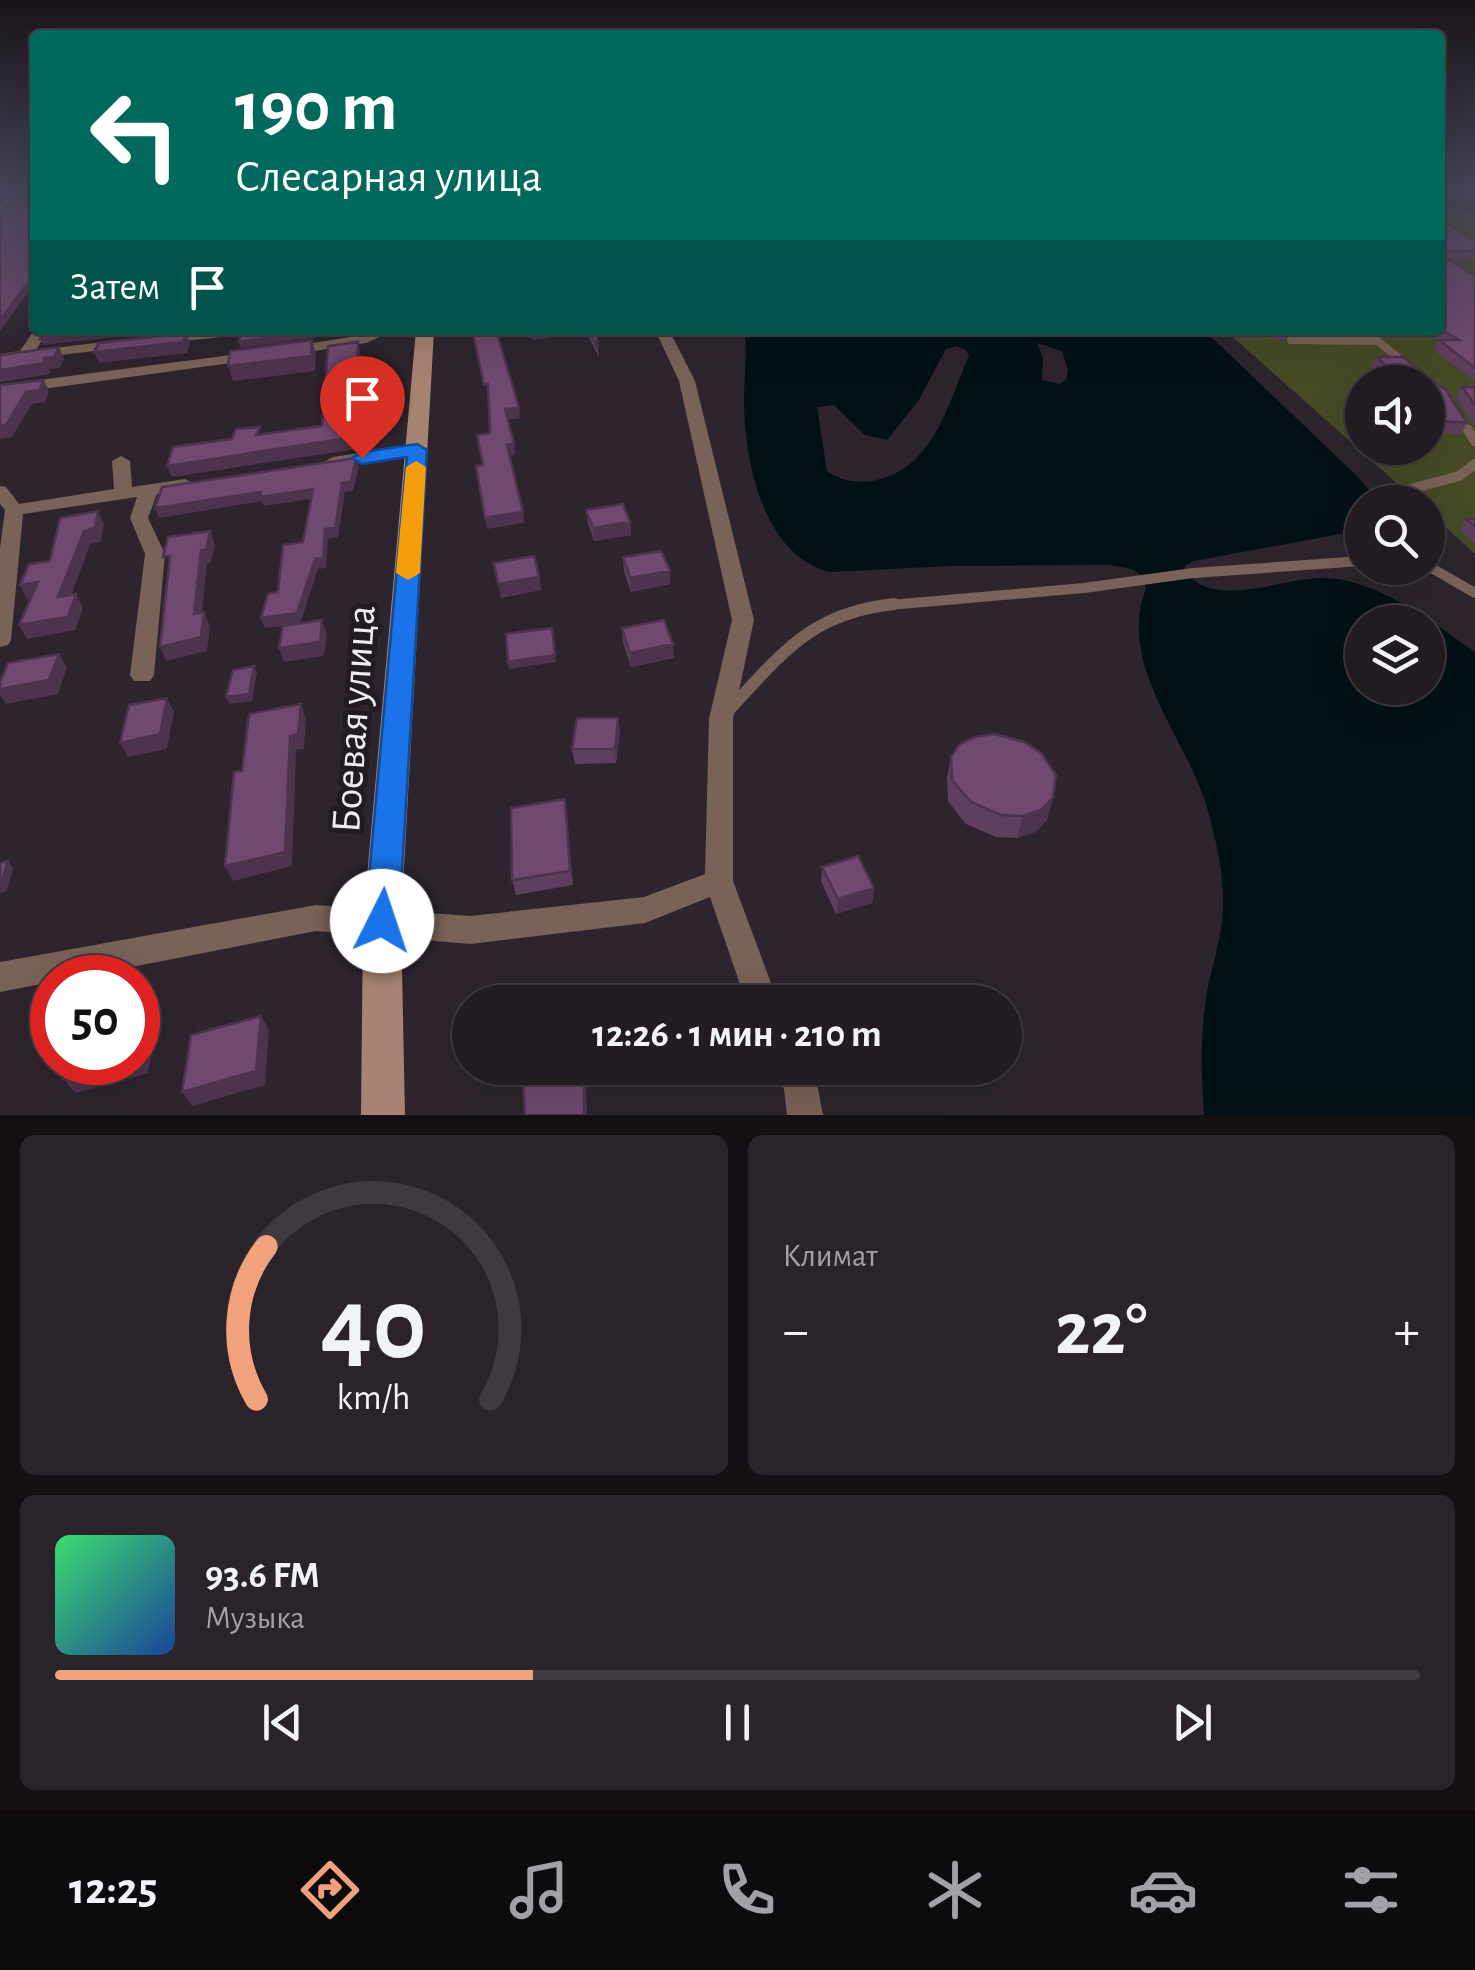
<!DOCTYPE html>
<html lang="ru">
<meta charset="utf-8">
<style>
:root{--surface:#221b22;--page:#2a242a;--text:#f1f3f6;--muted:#a2a1a5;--line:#3f3940;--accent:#f1a17c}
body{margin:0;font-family:"Alegreya Sans",sans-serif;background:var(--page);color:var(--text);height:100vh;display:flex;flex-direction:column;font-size:38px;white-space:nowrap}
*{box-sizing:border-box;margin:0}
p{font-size:32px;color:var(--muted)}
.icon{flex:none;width:55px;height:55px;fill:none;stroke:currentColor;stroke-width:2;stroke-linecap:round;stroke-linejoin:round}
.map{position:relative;height:1115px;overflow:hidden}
.panel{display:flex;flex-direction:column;gap:20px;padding:20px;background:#130f13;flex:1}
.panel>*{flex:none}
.banner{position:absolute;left:30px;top:30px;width:1415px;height:305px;border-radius:10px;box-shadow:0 10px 40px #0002,0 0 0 2px var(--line);background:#00695c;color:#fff;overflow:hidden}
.tools{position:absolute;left:1345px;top:365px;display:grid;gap:20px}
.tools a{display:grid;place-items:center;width:100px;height:100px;border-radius:50%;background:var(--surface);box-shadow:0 10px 40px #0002,0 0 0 2px var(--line);font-size:50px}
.speed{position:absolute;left:30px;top:955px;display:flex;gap:20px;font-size:50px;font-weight:700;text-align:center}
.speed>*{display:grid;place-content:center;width:130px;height:130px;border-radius:50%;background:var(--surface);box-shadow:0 10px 40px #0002,0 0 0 2px var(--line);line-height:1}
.speed .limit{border:15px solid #d22;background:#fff;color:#111}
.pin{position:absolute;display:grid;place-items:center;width:85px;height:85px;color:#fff;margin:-102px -42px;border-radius:50% 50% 50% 0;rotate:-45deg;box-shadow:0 0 10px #0007}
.pin .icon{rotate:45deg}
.me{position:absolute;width:110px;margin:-55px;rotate:4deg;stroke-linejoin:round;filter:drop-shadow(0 0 8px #0008)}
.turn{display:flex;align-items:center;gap:35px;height:210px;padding:0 40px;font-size:45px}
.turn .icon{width:130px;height:130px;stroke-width:2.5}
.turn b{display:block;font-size:70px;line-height:85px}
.then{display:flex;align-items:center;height:95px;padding:0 40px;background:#0003;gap:20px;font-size:38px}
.big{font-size:75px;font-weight:600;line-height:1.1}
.panel .tile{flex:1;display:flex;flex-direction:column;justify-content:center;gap:15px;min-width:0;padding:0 35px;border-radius:15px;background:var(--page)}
.panel .dial{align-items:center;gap:0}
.dial svg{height:260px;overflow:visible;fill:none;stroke:var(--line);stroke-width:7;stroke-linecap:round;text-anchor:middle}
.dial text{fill:var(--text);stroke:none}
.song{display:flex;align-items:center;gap:30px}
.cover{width:120px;height:120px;border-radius:15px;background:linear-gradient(135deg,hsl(140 70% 55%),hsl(220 70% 35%))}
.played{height:10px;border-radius:5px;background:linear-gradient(90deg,var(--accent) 35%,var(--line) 35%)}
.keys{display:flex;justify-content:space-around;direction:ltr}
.heat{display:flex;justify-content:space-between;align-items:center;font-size:55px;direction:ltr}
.panel .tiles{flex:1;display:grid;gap:20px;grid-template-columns:1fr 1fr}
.tile:last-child{grid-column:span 2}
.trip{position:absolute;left:452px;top:985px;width:570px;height:100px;border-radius:50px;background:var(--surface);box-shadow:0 10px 40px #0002,0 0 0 2px var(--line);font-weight:600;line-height:100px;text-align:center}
.menu{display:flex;height:160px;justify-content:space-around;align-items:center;background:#0e0b0e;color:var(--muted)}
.menu .icon{width:70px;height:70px}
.menu .on{color:var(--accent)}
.menu b{font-size:45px;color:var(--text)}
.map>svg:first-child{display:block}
</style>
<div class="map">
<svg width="1475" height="1115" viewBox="0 0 1475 1115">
<rect width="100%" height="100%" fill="#2d242e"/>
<path fill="#464b26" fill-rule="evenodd" d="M 1440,198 L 1475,217 L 1475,554 L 1428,511 L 1428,502 L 1418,502 L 1225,330 L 1440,330 ZM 1362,382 L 1428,382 L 1428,448 L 1362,448 Z"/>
<path fill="#001116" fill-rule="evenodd" d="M 744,330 L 1204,330 L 1358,477 L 1379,502 L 1362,502 L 1362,530 L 1194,561 L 1185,566 L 1185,571 C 1214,611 1283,577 1324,578 C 1378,579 1433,623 1475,652 L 1475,1115 L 1204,1115 C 1201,1074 1200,1033 1207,992 C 1212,965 1222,937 1223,909 C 1224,875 1217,844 1208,811 C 1188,738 1116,666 1146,588 L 1142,576 L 1132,569 L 1109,565 L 950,566 L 830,572 C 763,556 744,460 744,399 C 744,375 748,354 744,330 ZM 1037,343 L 1062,351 L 1068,370 L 1066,380 L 1059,384 L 1042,380 L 1043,358 ZM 956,346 L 966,350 L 969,356 C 947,405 934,470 872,481 C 855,483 841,481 827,471 L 817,407 L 834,405 L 865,435 L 887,440 L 919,400 L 946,349 ZM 1362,622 L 1428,622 L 1428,688 L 1362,688 Z"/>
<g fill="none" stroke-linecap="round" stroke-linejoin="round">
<path stroke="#796257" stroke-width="8" d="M 1364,330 L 1405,363
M 1291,340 L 1378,341
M 1459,417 L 1469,433"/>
<path stroke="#796257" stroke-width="10" d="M 1468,430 L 1475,441
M 1411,502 L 1407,490 L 1459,476 L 1475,464
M 1428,566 L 1475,593
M 878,606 L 1084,588 L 1193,573 L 1362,561"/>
<path stroke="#796257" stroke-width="12" d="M 729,710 C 783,652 811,613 894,604"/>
<path fill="#796257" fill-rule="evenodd" d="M 13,192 L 23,192 L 0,214 L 0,205 Z
M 35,329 L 48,330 L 36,350 L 121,340 L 128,344 L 121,348 L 0,362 L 0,354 L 20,351 Z
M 210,330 L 254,330 L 247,334 L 159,344 L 152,340 L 159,336 Z
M 376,330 L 395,330 L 366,343 L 288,355 L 281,351 L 288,347 L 363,335 Z
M 655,330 L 669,330 L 695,381 L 754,620 L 733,719 L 733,881 L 778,1002 L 746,1002 L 710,897 L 645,923 L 470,944 L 316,931 L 75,978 L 52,978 L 52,982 L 0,992 L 0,962 L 316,905 L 470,916 L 644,897 L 705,874 L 709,719 L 732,620 L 679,381 Z
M 254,352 L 259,353 L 259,359 L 0,395 L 0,385 Z
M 417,444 L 423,445 L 423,453 L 333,467 L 324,462 L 333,457 Z
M 121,456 L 130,461 L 132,487 L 185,479 L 194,484 L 191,488 L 157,494 L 148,518 L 165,554 L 154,675 L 150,681 L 134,681 L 130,675 L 145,554 L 130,518 L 137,497 L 23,514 L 11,640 L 8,645 L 0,647 L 0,548 L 5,510 L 0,504 L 0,486 L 6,487 L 19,504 L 114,489 L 112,461 Z
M 775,1068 L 809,1068 L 818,1089 L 823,1115 L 787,1115 L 784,1089 Z"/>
<path fill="#a78371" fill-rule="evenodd" d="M 416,330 L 434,330 L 401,921 L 405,1115 L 361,1115 L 363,921 Z"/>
</g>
<path fill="#5f3f5f" d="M 1440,218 L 1475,241 L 1475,260 L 1448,259 L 1475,276 L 1475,381 L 1434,350 L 1439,340 L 1422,330 L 1440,330 Z
M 585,330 L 596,330 L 599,357 Z
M 1246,330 L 1288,330 L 1284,342 Z
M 1377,357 L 1403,357 L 1446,390 L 1467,423 L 1461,435 L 1436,433 L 1428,424 L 1428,382 L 1386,382 L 1372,368 Z
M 1462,387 L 1475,387 L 1475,426 L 1456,398 Z
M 586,510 L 630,522 L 631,535 L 594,541 L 588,523 Z
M 1466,519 L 1475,519 L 1475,543 L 1460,530 Z
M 623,557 L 670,584 L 631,592 L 624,571 Z
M 622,628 L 673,644 L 674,658 L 631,667 L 623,642 Z
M 620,732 L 616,763 L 575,764 L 572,749 Z
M 951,757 L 1053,798 L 1047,820 L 1035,832 L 1017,838 L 996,837 L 966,824 L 948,801 L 947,778 Z
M 565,799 L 573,885 L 516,895 L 512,880 Z
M 822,867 L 874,888 L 872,903 L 836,914 L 821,881 Z"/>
<path fill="#4e334e" d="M 35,273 L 35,283 L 0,331 L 0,320 Z
M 121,330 L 177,330 L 43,345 L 40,339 Z
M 316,330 L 318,330 L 318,337 L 241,348 L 239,342 Z
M 186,333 L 190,344 L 187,353 L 99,363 L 94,352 Z
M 549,333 L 550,338 L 532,340 L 531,334 Z
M 312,340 L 316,354 L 315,371 L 233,381 L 228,366 Z
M 358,342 L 360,352 L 358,435 L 355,424 Z
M 59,347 L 64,359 L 60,368 L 49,369 L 50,374 L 0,382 L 0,370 L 44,358 Z
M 44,380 L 49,392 L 45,402 L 32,404 L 12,437 L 0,439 L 0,426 L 26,392 Z
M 519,408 L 520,418 L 507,420 L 505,409 Z
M 362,424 L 365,435 L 363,448 L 172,477 L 167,466 Z
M 514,444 L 515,455 L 508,456 L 507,445 Z
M 356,458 L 359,467 L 353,491 L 345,492 L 338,537 L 328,539 L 326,568 L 318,569 L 300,624 L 265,628 L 261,618 L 325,529 L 342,483 Z
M 313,489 L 316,498 L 264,506 L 262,501 L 159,518 L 155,508 L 261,492 Z
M 98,511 L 104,524 L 101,542 L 90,544 L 66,610 L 58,597 L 84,531 Z
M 523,512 L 524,523 L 487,529 L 485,518 Z
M 630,522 L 631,535 L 594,541 L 593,528 Z
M 210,531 L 215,544 L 211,563 L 207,564 L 200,628 L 194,614 L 201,550 Z
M 670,571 L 670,584 L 631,592 L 630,578 Z
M 539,577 L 542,590 L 501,598 L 498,584 Z
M 38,582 L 45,596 L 27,599 L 20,585 Z
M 76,594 L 83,608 L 75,630 L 27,639 L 19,625 Z
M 204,612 L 210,626 L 207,651 L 166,661 L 160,647 Z
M 322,620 L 327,634 L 324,656 L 284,662 L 279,648 Z
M 552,628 L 556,662 L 509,669 L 508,662 Z
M 673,644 L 674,658 L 631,667 L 630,653 Z
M 59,654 L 67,668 L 58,694 L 6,704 L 0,695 L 0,689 Z
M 254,666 L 257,673 L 252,701 L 229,704 L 226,697 Z
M 167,698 L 174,712 L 167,749 L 128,757 L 120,743 Z
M 301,704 L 306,719 L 304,749 L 296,750 L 292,866 L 233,881 L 225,866 L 290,736 Z
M 618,718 L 620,732 L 616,763 L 615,749 Z
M 1053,798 L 1047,820 L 1035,832 L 1017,838 L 1023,816 Z
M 565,799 L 567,814 L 573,885 L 570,871 Z
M 8,861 L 13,868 L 7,891 L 0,893 L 0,885 Z
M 874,888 L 872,903 L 836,914 L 838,899 Z
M 148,1004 L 158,1018 L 148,1073 L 75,1093 L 63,1079 L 124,1062 L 138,1062 Z
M 261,1016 L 269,1030 L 265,1085 L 192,1106 L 182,1092 Z
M 584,1074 L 586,1087 L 587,1115 L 584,1115 Z"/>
<path fill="#6f496f" stroke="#4e334e" stroke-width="2.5" d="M 21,192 L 35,192 L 35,273 L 0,320 L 0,211 Z
M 1440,218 L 1475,241 L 1475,251 L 1440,251 Z
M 1440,254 L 1475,276 L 1475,368 L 1439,340 L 1459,340 L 1440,329 Z
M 46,330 L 121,330 L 40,339 Z
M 245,330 L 316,330 L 239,342 L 241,332 Z
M 472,330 L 496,330 L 519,408 L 505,409 L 514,444 L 507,445 L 523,512 L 485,518 L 476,466 L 483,465 L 477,435 L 490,433 L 488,384 L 484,384 Z
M 530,330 L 548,330 L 549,333 L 531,334 Z
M 588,330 L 596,330 L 598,348 Z
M 186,333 L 183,342 L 94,352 L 99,343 Z
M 312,340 L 311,356 L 228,366 L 230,351 Z
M 358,342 L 355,424 L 362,424 L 360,436 L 167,466 L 173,447 L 232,439 L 236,429 L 260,427 L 256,435 L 322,426 L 328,346 Z
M 59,347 L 54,357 L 44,358 L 44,363 L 0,370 L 0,355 Z
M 1377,357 L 1403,357 L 1446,390 L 1467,423 L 1442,421 L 1428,407 L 1428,382 L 1403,382 Z
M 44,380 L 39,390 L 26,392 L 6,425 L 0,426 L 0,385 Z
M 1462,387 L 1475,387 L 1475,405 Z
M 356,458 L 351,482 L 342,483 L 335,528 L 325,529 L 323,558 L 315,559 L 297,613 L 261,618 L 268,594 L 278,592 L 283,545 L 303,542 L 313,489 L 260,497 L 261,492 L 155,508 L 162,487 Z
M 623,504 L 630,522 L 593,528 L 586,510 Z
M 98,511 L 95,528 L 84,531 L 58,597 L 76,594 L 68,617 L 19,625 L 38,582 L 20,585 L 29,564 L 50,561 L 60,518 Z
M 1466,519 L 1475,519 L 1475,526 Z
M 210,531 L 206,550 L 201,550 L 194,614 L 204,612 L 201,637 L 160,647 L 170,556 L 163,557 L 168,537 Z
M 661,551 L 670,571 L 630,578 L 623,557 Z
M 534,556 L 539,577 L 498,584 L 494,563 Z
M 322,620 L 320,642 L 279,648 L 283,626 Z
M 664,620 L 673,644 L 630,653 L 622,628 Z
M 552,628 L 555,655 L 508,662 L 506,634 Z
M 59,654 L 49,680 L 0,689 L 0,682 L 8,663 Z
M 254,666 L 249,694 L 226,697 L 233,670 Z
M 167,698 L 160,734 L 120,743 L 129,705 Z
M 301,704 L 298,734 L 290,736 L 285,852 L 225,866 L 234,772 L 242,771 L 249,714 Z
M 577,718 L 618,718 L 615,749 L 572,749 Z
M 994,734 L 1024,742 L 1041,753 L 1056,775 L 1053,798 L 1041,810 L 1023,816 L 1001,815 L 971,802 L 952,780 L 951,757 L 960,744 L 975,737 Z
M 565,799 L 570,871 L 512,880 L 511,808 Z
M 858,856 L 874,888 L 838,899 L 822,867 Z
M 8,861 L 1,884 L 0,885 L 0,863 Z
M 656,991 L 658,1002 L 602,1002 Z
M 148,1004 L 138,1059 L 138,1007 Z
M 261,1016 L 256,1071 L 182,1092 L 191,1035 Z
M 67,1062 L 124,1062 L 63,1079 Z
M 522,1068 L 563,1068 L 584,1074 L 584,1115 L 525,1115 Z"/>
<linearGradient id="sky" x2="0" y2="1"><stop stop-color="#191419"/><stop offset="0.55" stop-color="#464557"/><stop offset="1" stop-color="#464557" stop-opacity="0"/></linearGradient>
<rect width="1475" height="348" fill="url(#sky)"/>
<path fill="#1a73e8" stroke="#114b97" stroke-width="2.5" d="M 417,444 L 427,450 L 399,921 L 394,932 L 382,936 L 370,932 L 365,921 L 407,457 L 362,464 L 352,458 L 362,452 Z"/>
<path fill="#f59e0b" d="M 416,461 L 426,467 L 420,573 L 408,580 L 396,573 L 406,467 Z"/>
<g text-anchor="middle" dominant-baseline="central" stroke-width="10" stroke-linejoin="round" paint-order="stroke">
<g font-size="42" fill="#f0eaf1" stroke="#231b24">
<text transform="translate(354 719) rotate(-86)">Боевая улица</text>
</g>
</g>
</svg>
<div class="tools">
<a><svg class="icon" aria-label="sound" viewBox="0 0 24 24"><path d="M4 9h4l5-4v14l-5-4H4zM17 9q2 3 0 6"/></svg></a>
<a><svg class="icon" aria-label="search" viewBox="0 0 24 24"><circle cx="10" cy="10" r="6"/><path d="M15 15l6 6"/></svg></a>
<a><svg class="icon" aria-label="layers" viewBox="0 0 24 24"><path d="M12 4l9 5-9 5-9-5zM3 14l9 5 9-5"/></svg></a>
</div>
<div class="speed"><div class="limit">50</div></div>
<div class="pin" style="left:362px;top:458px;background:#d93025"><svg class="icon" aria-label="arrive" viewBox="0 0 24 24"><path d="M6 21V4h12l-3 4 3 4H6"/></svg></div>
<svg class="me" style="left:382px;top:921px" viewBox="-20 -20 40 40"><circle r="19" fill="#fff"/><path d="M0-13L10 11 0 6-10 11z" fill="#1a73e8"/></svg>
<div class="trip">12:26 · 1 мин · 210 m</div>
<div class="banner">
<div class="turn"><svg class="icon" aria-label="left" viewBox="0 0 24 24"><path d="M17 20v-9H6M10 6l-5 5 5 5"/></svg><div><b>190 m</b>Слесарная улица</div></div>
<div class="then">Затем<svg class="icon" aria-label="arrive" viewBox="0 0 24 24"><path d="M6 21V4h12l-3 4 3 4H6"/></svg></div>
</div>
</div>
<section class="panel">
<div class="tiles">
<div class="tile dial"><svg viewBox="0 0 100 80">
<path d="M14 69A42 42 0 1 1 86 69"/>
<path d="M14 69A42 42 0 0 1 17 22" stroke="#f1a17c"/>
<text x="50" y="56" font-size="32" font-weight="700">40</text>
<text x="50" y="72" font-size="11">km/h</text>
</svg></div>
<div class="tile"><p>Климат</p>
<div class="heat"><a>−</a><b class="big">22°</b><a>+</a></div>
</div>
<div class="tile">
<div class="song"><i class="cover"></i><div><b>93.6 FM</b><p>Музыка</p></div></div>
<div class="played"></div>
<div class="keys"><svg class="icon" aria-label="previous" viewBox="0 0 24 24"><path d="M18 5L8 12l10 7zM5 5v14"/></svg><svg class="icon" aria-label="pause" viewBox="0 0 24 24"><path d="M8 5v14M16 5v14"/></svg><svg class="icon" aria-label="next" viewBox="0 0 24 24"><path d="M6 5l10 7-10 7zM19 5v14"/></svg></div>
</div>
</div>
</section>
<nav class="menu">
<b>12:25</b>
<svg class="icon on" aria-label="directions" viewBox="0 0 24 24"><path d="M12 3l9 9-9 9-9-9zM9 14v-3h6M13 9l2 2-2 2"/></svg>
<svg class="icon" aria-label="music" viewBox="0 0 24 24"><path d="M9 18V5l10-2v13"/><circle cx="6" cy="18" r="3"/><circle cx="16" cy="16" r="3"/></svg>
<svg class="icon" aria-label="phone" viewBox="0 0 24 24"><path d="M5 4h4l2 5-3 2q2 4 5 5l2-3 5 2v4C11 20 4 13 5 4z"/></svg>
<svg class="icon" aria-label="climate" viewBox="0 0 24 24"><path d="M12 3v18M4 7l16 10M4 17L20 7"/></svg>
<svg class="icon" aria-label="car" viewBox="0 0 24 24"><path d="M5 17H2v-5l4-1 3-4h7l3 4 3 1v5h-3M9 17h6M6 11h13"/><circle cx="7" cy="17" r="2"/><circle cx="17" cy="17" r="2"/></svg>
<svg class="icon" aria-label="filters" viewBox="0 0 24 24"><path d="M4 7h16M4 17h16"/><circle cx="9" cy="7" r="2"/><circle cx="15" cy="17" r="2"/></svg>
</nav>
